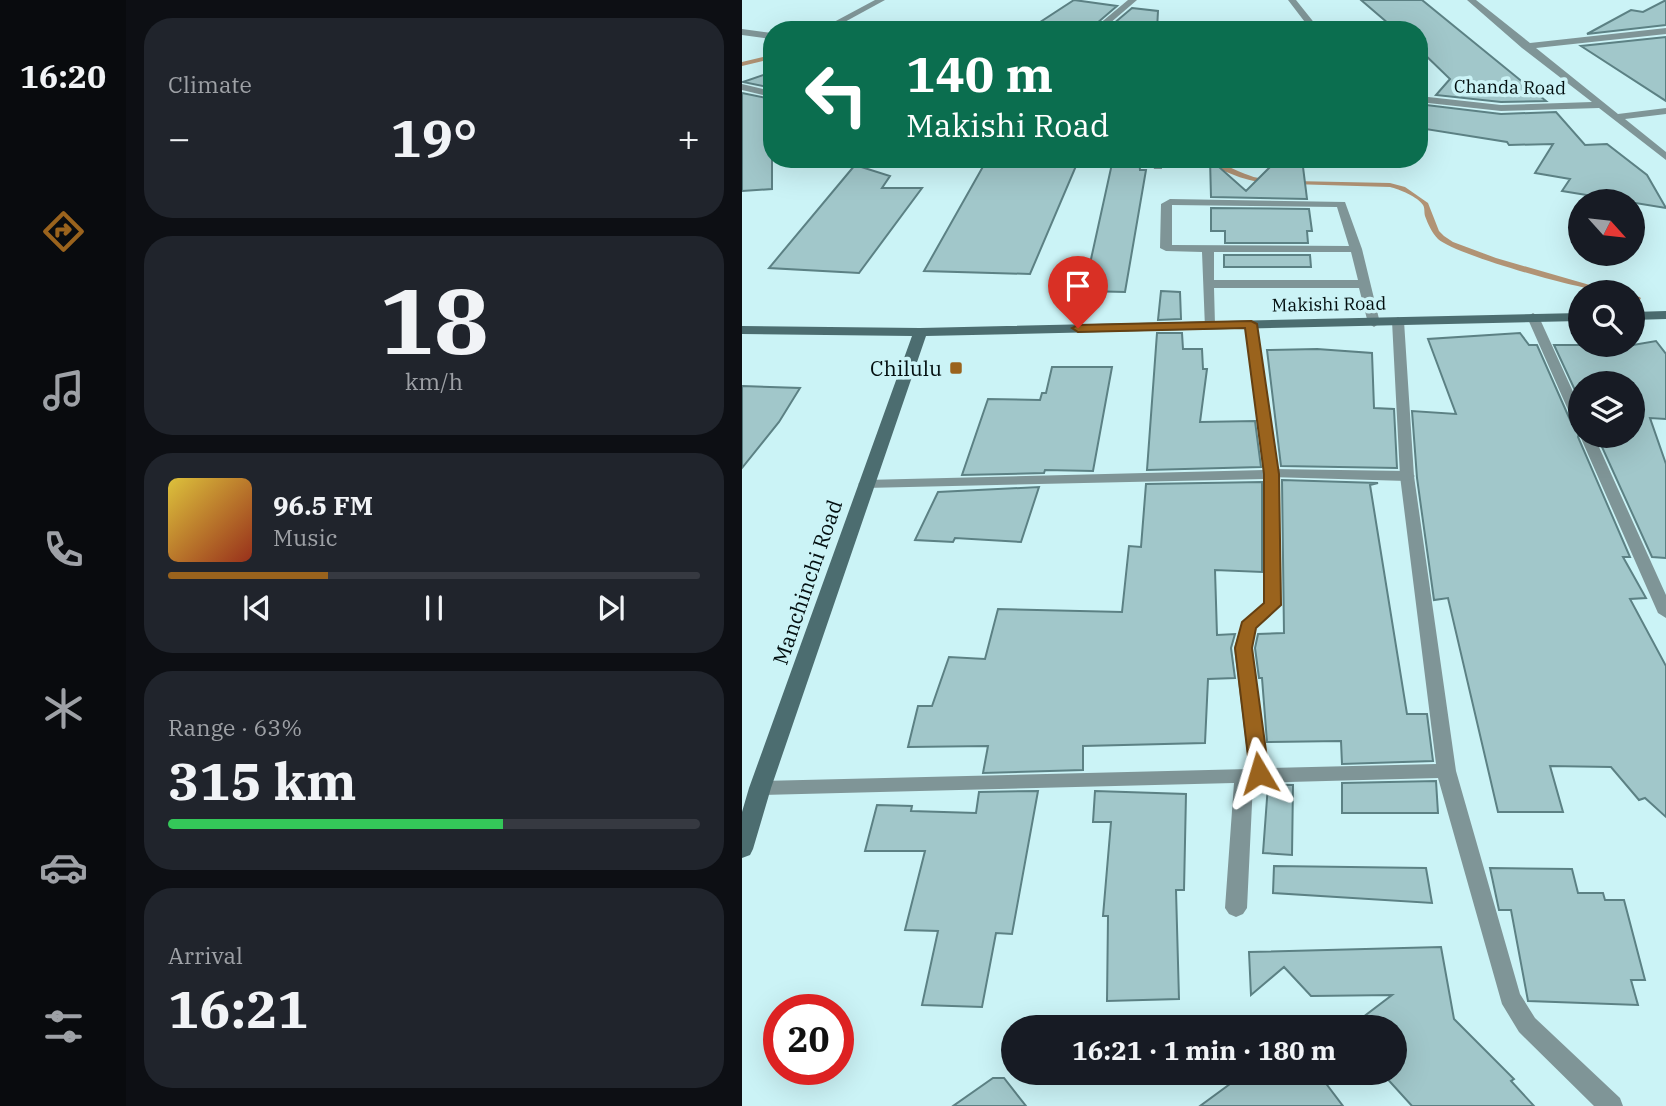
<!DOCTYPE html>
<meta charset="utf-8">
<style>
:root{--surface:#171b24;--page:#20242c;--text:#f1f3f6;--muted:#9ea1a6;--line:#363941;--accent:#9a631d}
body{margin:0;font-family:"IBM Plex Serif",serif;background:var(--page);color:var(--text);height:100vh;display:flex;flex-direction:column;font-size:26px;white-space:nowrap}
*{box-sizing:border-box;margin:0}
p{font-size:23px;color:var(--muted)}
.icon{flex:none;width:38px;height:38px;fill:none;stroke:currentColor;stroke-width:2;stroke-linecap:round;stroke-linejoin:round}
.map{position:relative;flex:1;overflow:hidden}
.side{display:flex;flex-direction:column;gap:18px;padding:18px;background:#0d0f14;width:616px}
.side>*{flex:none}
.top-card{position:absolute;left:21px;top:21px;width:665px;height:147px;border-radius:28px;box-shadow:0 7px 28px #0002;background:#0b6e4f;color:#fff;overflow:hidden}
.needle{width:46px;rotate:117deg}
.fabs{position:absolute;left:826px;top:189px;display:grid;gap:14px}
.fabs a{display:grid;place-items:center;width:77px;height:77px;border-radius:50%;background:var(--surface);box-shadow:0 7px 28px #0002;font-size:35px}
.speed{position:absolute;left:21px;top:994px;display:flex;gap:14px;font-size:35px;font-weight:700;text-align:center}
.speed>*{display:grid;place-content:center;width:91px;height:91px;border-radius:50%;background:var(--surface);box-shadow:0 7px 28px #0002;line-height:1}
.speed .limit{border:10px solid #d22;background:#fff;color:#111}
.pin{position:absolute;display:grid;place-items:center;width:60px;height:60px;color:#fff;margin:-72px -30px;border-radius:50% 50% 50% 0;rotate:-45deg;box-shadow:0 0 7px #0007}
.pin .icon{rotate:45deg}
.me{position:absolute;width:77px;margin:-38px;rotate:353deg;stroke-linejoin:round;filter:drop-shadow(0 0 5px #0008)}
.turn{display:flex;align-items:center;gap:24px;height:147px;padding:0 28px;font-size:32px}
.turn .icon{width:91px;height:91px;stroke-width:2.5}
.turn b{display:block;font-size:49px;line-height:60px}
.big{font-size:52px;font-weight:700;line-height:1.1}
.side .widget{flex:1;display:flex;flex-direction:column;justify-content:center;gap:10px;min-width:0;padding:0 24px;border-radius:28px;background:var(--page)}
.side .dial{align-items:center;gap:0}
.dial b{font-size:91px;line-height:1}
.song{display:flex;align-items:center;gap:21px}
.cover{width:84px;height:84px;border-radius:10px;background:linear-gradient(135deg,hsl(50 70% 55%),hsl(10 70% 35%))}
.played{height:7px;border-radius:4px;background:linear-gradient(90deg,var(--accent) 30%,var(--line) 30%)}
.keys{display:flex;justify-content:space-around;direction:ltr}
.heat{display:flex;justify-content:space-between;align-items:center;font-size:38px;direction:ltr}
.charge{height:10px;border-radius:5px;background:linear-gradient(90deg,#34c759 63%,var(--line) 0)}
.trip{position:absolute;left:259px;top:1015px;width:406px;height:70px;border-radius:35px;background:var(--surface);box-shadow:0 7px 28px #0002;font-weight:700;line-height:70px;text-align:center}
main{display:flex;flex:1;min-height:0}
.tab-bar{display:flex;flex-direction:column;width:126px;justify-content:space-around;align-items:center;background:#090b0e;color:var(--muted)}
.tab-bar .icon{width:49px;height:49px}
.tab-bar .on{color:var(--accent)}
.tab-bar b{font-size:32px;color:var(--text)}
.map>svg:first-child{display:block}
</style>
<main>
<nav class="tab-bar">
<b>16:20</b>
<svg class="icon on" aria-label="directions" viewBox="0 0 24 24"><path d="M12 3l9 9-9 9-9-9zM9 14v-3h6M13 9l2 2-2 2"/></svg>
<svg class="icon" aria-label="music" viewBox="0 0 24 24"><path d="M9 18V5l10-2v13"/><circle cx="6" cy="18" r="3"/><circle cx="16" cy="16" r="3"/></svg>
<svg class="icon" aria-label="phone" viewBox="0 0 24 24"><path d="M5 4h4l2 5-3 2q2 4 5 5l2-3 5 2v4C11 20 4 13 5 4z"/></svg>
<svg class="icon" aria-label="climate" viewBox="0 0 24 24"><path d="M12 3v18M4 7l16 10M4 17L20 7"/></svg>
<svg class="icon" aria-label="car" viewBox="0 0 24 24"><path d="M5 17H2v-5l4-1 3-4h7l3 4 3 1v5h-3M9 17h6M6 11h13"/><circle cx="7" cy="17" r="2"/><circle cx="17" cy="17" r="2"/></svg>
<svg class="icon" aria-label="filters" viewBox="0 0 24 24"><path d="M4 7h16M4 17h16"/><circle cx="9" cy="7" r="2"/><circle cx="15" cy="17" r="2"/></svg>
</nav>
<section class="side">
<div class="widget"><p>Climate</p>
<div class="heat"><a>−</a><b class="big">19°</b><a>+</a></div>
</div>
<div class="widget dial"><b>18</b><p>km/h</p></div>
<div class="widget">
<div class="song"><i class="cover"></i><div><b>96.5 FM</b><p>Music</p></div></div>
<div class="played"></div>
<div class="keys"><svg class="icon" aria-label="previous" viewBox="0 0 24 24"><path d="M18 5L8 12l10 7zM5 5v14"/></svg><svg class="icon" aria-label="pause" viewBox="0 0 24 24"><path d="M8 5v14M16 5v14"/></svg><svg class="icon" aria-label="next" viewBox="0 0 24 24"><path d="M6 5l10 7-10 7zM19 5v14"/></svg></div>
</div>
<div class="widget"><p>Range · 63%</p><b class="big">315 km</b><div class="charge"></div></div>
<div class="widget"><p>Arrival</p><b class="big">16:21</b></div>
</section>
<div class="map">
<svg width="924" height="1106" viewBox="0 0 924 1106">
<rect width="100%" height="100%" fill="#cbf3f6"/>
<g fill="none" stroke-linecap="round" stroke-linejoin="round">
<path fill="#b19375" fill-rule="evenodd" d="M 30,55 L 30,59 L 0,66 L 0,62 Z
M 459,159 C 477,159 492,171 509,176 C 516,179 525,178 531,181 C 514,187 475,169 459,159 Z
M 551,181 L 648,183 L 663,187 L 686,203 L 697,231 L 702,236 L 711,242 L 754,258 L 872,292 C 848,293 713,255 696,239 C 690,233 686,224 683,216 C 682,212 683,208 681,205 C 676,197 657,189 648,187 L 549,184 L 549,182 Z
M 891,296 L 898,297 L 899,299 L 895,301 L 891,300 Z"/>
</g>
<path fill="#a1c7ca" stroke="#5c8184" stroke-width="2" d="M 332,0 L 375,6 L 347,30 L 286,30 Z
M 619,0 L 680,0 L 804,101 L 759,102 L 694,95 L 708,79 L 677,49 L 677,30 L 654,30 Z
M 924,0 L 924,25 L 845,34 L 889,10 L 901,12 Z
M 390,8 L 416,11 L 415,30 L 364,30 Z
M 924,37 L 924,101 L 839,46 Z
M 30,72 L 30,88 L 1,82 Z
M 0,93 L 30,99 L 30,189 L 0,191 Z
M 684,105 L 759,114 L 814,112 L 843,145 L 865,144 L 905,175 L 924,208 L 820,191 L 828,179 L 793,173 L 811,144 L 767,145 L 765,142 L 677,128 L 677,113 Z
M 297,159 L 337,159 L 288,274 L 182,271 L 243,163 L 297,162 Z
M 371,159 L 397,159 L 398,170 L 404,170 L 383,292 L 342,291 Z
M 468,159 L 504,191 L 536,159 L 560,159 L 565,199 L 469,197 Z
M 113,165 L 148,176 L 140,188 L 180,188 L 117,273 L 27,268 Z
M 469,208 L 567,209 L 570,231 L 565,231 L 566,243 L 483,243 L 483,231 L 469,231 Z
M 482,255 L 568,255 L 569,267 L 482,267 Z
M 419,291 L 438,292 L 439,319 L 416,320 Z
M 415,333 L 440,333 L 441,349 L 460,349 L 461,369 L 465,369 L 458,422 L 513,421 L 519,467 L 405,470 Z
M 778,333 L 787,345 L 795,345 L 829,422 L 838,428 L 836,437 L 888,557 L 881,557 L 904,598 L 888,599 L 924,666 L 924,817 L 903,798 L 897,800 L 869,767 L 808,766 L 821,812 L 756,812 L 706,598 L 692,600 L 675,478 L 670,411 L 714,414 L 686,339 Z
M 914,341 L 924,354 L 924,419 L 908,418 L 924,464 L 924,558 L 910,557 L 855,436 L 891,436 L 891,383 L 838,383 L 838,401 L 812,345 L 891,345 Z
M 575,349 L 630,353 L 632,408 L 652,409 L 655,468 L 539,466 L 525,350 Z
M 310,367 L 370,367 L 351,471 L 303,470 L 302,473 L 220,475 L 246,399 L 298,400 L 300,393 L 304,393 Z
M 0,386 L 58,388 L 37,422 L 0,468 Z
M 540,480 L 636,483 L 628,485 L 665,714 L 685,714 L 691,761 L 600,764 L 599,741 L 525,742 L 520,678 L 517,678 L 513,648 L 516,634 L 542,633 Z
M 520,482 L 520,572 L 473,570 L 475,635 L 493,634 L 489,648 L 493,678 L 466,679 L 463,743 L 341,746 L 341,770 L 241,773 L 246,746 L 166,747 L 176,706 L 190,706 L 207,657 L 243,659 L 256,609 L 380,612 L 387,546 L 399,547 L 404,484 Z
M 297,487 L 279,542 L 213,538 L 211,542 L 173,540 L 196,492 Z
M 694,781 L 696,813 L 600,813 L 600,783 Z
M 526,785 L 551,785 L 550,855 L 521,853 Z
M 296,791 L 270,934 L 254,933 L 240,1007 L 180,1005 L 196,931 L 163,930 L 183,851 L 123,851 L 135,805 L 170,806 L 169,811 L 234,813 L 237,792 Z
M 353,791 L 444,794 L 442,890 L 434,890 L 437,999 L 365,1001 L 366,916 L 361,916 L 369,822 L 351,822 Z
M 532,866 L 684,868 L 690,903 L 531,893 Z
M 748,868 L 830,869 L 836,893 L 861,893 L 863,900 L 882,900 L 903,980 L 889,980 L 896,1005 L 786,1001 L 769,910 L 757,910 Z
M 699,947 L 712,1019 L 772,1079 L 769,1081 L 792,1106 L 670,1106 L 640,1073 L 653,1073 L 653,1027 L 608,1027 L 650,995 L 569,996 L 542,967 L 509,995 L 507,952 Z
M 503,1073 L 576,1073 L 601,1106 L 458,1106 Z
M 251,1078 L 262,1078 L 284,1106 L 211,1106 Z"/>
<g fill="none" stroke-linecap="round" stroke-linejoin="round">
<path fill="#7f9597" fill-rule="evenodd" d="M 428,199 L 603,202 L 620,249 L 638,323 L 632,327 L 626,323 L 617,288 L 472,288 L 473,325 L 467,329 L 463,328 L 460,252 L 424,251 L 418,248 L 419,204 ZM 430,205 L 595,207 L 607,246 L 430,245 ZM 472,252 L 609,252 L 616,280 L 472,280 Z
M 791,313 L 797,317 L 838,407 L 838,425 L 831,421 L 785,317 Z
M 656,317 L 662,321 L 672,476 L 714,771 L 778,994 L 793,1018 L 878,1098 L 881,1106 L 852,1106 L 777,1032 L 760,1004 L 696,778 L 511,783 L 505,908 L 501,914 L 494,917 L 487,914 L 483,908 L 492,783 L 18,795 L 11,793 L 8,788 L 11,783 L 18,781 L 507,769 L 492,648 L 500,622 L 523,603 L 523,479 L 123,488 L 116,484 L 123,480 L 522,470 L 503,324 L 509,320 L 515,324 L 537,474 L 539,605 L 514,628 L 510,648 L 526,768 L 694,764 L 658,476 L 650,321 Z
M 838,436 L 852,436 L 924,595 L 924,618 L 916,613 Z"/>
<path fill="#7f9597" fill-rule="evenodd" d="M 133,0 L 143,0 L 88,30 L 77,30 Z
M 386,0 L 395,0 L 360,30 L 350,30 Z
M 546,0 L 554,0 L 578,30 L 569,30 Z
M 725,0 L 734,0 L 788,43 L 924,28 L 924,34 L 794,48 L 876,114 L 924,108 L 924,114 L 883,119 L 924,152 L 924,160 L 857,108 L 759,111 L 677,102 L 677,96 L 759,105 L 850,102 L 780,48 Z
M 0,29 L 30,33 L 30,39 L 0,35 Z
M 0,84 L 30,91 L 30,97 L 0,90 Z
M 409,159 L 420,159 L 420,169 L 412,169 Z
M 530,469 L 665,471 L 673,476 L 665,481 L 524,477 L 522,474 Z"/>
<path fill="#4c6d70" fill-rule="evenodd" d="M 924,311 L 924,319 L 891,320 L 891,312 Z
M 838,313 L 838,321 L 184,336 L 29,788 L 11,849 L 8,855 L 0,858 L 0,812 L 7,788 L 170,336 L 0,334 L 0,326 L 178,328 Z"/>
</g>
<path fill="#9a631d" stroke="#644013" stroke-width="2" d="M 509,321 L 515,324 L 537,474 L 539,605 L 514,628 L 510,648 L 527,773 L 517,781 L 508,773 L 493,648 L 500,622 L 522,603 L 522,474 L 503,328 L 336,332 L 330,328 L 336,325 Z"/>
<rect fill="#9a631d" stroke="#cbf3f6" stroke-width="2.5" x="207" y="361" width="14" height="14" rx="3.5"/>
<g text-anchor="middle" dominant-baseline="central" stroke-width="7" stroke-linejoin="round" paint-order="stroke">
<g font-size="18" fill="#030f10" stroke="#cbf3f6">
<text transform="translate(768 87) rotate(1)">Chanda Road</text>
<text transform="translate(587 304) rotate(-1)">Makishi Road</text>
</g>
<g font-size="21" fill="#030f10" stroke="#cbf3f6" text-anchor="end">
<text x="200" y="368">Chilulu</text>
</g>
<g font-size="21" fill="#030f10" stroke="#cbf3f6">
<text transform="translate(65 582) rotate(-71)">Manchinchi Road</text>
</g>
</g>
</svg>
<div class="fabs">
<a><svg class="needle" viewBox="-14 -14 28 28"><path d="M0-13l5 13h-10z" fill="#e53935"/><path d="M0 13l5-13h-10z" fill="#9ea1a6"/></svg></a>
<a><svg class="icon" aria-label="search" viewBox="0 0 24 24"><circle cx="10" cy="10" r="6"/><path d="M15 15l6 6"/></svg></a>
<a><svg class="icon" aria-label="layers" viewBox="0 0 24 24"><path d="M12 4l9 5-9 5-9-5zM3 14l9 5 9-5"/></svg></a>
</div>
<div class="speed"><div class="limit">20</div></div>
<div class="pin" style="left:336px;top:328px;background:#d93025"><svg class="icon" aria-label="arrive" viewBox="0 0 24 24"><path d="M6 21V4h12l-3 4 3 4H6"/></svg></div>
<svg class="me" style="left:517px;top:773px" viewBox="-20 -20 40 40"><path d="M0-17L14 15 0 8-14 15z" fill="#9a631d" stroke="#fff" stroke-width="4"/></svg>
<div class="trip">16:21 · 1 min · 180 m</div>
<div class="top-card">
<div class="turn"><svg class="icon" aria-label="left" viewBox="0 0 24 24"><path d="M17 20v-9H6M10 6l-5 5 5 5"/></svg><div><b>140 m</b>Makishi Road</div></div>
</div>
</div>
</main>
